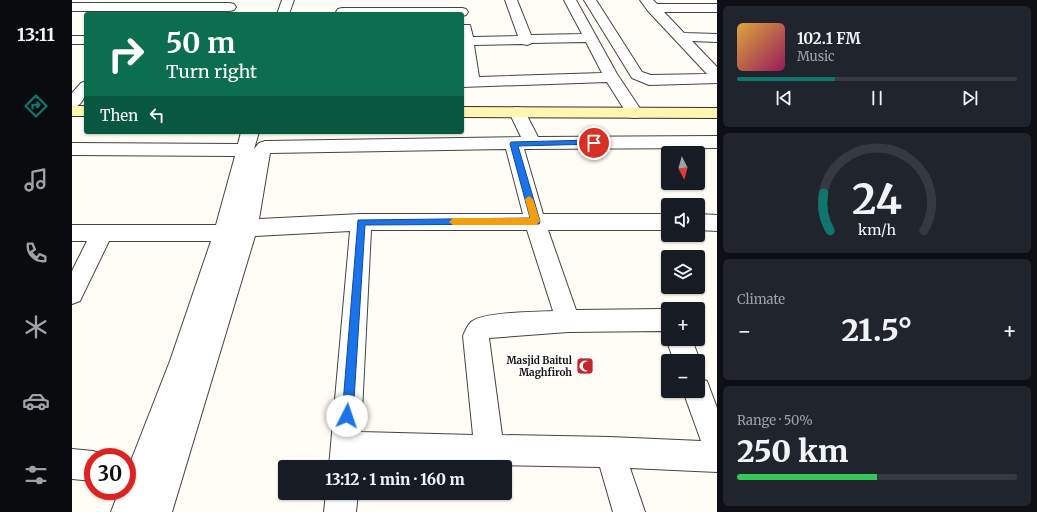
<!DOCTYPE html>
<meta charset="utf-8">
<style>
:root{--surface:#171b24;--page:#20242c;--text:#f1f3f6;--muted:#9ea1a6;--line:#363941;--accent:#0f766e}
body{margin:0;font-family:Merriweather,serif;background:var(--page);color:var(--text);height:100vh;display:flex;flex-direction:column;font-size:15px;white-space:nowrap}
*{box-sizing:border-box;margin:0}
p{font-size:13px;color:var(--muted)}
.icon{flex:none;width:22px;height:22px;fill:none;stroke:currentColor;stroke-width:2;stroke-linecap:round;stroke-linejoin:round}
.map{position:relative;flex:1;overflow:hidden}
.details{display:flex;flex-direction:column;gap:6px;padding:6px;background:#0d0f14;width:320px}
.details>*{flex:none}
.top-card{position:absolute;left:12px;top:12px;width:380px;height:122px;border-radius:4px;box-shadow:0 1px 3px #0004;background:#0b6e4f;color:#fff;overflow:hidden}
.needle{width:26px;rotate:174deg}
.tools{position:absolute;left:589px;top:146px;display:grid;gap:8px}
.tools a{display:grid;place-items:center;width:44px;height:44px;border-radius:4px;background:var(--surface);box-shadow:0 1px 3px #0004;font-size:20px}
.speed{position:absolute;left:12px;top:448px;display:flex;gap:8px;font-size:20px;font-weight:700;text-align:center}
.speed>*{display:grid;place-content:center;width:52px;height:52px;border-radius:50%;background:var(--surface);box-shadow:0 1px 3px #0004;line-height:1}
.speed .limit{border:6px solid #d22;background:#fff;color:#111}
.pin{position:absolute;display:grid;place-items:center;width:34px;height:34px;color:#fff;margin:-17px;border:2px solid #fff;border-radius:50%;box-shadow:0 1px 4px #0007}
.me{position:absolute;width:44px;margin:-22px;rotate:4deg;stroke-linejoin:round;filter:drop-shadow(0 0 3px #0008)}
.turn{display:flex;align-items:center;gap:14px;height:84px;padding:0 16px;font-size:18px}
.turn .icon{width:52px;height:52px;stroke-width:2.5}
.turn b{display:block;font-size:28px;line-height:34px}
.then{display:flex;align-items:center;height:38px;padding:0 16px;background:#0003;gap:8px;font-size:15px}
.big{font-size:30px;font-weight:800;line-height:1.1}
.details .card{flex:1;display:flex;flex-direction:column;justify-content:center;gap:6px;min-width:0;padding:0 14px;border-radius:6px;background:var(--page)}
.details .dial{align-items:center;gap:0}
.dial svg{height:104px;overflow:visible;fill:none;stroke:var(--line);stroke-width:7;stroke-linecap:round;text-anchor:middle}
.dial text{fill:var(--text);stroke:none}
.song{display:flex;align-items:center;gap:12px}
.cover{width:48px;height:48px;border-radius:6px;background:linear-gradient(135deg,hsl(40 70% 55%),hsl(330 70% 35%))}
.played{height:4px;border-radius:2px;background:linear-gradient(90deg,var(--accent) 35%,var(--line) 35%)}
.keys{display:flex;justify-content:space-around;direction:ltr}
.heat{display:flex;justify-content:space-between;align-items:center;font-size:22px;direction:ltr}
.charge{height:6px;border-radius:3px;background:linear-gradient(90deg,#34c759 50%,var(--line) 0)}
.trip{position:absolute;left:206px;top:460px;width:234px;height:40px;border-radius:4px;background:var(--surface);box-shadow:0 1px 3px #0004;font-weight:800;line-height:40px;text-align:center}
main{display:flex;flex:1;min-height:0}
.tabs{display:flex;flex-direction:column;width:72px;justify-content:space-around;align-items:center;background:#090b0e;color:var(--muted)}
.tabs .icon{width:28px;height:28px}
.tabs .current{color:var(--accent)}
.tabs b{font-size:18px;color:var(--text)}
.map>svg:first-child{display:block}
</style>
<main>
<nav class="tabs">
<b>13:11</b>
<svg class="icon current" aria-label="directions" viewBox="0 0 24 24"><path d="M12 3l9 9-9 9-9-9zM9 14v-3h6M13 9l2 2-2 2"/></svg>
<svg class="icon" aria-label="music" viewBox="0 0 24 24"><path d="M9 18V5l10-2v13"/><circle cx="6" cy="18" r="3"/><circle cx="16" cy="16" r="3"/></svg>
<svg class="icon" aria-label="phone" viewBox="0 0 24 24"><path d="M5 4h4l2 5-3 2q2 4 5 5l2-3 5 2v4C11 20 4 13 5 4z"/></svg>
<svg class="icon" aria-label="climate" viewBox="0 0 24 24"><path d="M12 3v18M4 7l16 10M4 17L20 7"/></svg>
<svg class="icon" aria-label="car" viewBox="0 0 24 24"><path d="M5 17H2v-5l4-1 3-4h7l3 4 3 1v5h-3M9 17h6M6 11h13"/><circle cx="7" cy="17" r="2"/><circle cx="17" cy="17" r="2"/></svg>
<svg class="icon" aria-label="filters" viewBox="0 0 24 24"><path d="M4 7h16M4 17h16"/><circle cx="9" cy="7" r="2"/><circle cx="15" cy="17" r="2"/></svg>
</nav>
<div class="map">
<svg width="645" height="512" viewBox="0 0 645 512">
<rect width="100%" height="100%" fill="#fffdf5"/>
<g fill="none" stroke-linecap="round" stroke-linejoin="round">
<g stroke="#444" stroke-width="2">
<path id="street" d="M 210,0 L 222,0 L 217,14 L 205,14 Z
M 433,0 L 445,0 L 459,35 L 510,34 L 492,0 L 504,0 L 545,74 L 571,113 L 569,117 L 563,118 L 557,117 L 535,82 L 390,87 L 390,77 L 392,77 L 390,60 L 390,25 L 398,25 L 401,37 L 446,36 ZM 514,42 L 530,73 L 407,77 L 402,45 L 450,44 L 455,45 L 460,43 Z
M 512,0 L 524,0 L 570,72 L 579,75 L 635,74 L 576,11 L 568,0 L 581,0 L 585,4 L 645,4 L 645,12 L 592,12 L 612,33 L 645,34 L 645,42 L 620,41 L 645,67 L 645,83 L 577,85 L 560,78 Z
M 0,3 L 158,3 L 162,4 L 164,7 L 162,10 L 158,11 L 0,11 Z
M 270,8 L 390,8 L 394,9 L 396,12 L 394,15 L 390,16 L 390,14 L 265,14 L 264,12 L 266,9 Z
M 0,36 L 14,36 L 14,44 L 0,44 Z
M 14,81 C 14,93 13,105 0,108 L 0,93 L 9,83 Z
M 445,107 L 451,108 L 466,137 L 645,136 L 645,148 L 452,149 L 471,214 L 596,214 L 596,230 L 476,230 L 504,310 L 590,309 L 596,311 L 596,333 L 590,331 L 496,332 L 417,338 L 430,435 L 538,437 L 629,441 L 611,391 L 626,391 L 626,378 L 635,381 L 645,408 L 645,472 L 558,468 L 573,512 L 541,512 L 528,467 L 420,465 L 417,466 L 414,464 L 287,461 L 287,467 L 257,467 L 278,231 L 183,236 L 100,512 L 39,512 L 47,491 L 55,491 L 55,471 L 98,361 L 139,241 L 37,241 L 8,301 L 0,304 L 0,271 L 15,241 L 0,241 L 0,225 L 144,225 L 163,156 L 0,155 L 0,143 L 166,144 L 169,132 L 187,132 L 182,149 L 187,143 L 193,141 L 449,137 L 437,112 L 439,108 ZM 434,149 L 451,214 L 289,214 L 187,219 L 198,153 ZM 299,230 L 455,230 L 481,311 C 464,312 410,312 399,322 C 395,326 393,331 391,336 L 401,435 L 289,432 Z
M 626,214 L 645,215 L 645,231 L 626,230 Z
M 596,335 L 596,339 L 620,339 L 628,361 L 626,366 L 626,361 L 602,361 L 594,339 Z
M 0,449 L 21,451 L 32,455 L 32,457 L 21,457 L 21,481 L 0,479 Z
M 254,493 L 286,493 L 284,512 L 252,512 Z"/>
</g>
<g stroke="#333" stroke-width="2">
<path id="secondary" d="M 0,106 L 14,106 L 14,116 L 0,116 Z
M 390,107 L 645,108 L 645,118 L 390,117 Z"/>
</g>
<use href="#street" fill="#fff" fill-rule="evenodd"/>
<use href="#secondary" fill="#fff6b0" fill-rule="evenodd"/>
</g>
<path fill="#1a73e8" stroke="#114b97" d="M 522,140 L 524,141 L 524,144 L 446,146 L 468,221 L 467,224 L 293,225 L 281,416 L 280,420 L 275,422 L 271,420 L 270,416 L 286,220 L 458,218 L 438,144 L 439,142 Z"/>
<path fill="#f59e0b" d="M 457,196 L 461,199 L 468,221 L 464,225 L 381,225 L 377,222 L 381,218 L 458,218 L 453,199 Z"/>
<defs>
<g id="mosque-square" transform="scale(0.9)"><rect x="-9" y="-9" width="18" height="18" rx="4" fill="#c4262e" stroke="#fff"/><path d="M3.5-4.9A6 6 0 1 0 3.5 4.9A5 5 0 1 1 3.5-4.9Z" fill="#fff"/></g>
</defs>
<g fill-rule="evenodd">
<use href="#mosque-square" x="513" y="366"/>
</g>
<g text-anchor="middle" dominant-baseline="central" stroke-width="4" stroke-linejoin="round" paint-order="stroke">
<g font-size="10" font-weight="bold" fill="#111" stroke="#fff" text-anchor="end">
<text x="500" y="360">Masjid Baitul<tspan x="500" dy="12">Maghfiroh</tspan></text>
</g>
</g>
</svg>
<div class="tools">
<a><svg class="needle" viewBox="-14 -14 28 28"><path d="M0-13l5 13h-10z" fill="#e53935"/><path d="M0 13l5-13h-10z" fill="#9ea1a6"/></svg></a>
<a><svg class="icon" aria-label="sound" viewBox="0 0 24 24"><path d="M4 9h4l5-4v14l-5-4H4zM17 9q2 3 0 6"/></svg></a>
<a><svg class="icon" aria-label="layers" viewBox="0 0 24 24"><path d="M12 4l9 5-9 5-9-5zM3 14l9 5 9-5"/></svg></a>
<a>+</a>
<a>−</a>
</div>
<div class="speed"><div class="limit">30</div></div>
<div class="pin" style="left:522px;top:143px;background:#d93025"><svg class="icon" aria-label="arrive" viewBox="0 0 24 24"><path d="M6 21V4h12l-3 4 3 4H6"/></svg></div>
<svg class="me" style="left:275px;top:416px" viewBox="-20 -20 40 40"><circle r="19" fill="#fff"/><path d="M0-13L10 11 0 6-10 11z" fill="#1a73e8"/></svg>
<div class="trip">13:12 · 1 min · 160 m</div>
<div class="top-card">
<div class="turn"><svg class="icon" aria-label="right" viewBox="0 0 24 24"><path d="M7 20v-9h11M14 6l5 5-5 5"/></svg><div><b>50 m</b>Turn right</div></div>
<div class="then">Then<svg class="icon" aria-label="left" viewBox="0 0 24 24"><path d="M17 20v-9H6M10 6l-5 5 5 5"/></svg></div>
</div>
</div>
<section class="details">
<div class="card">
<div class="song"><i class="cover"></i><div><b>102.1 FM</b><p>Music</p></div></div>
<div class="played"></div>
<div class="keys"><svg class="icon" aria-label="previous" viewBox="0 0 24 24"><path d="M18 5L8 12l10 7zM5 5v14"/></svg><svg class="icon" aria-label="pause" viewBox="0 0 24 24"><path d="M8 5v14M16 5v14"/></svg><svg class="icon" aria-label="next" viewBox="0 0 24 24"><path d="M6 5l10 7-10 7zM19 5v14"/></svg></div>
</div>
<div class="card dial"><svg viewBox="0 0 100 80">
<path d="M14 69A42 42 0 1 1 86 69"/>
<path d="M14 69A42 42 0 0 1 9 40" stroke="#0f766e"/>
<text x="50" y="56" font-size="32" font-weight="700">24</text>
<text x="50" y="72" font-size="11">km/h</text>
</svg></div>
<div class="card"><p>Climate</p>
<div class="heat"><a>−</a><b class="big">21.5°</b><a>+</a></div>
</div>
<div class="card"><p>Range · 50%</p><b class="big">250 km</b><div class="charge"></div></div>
</section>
</main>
